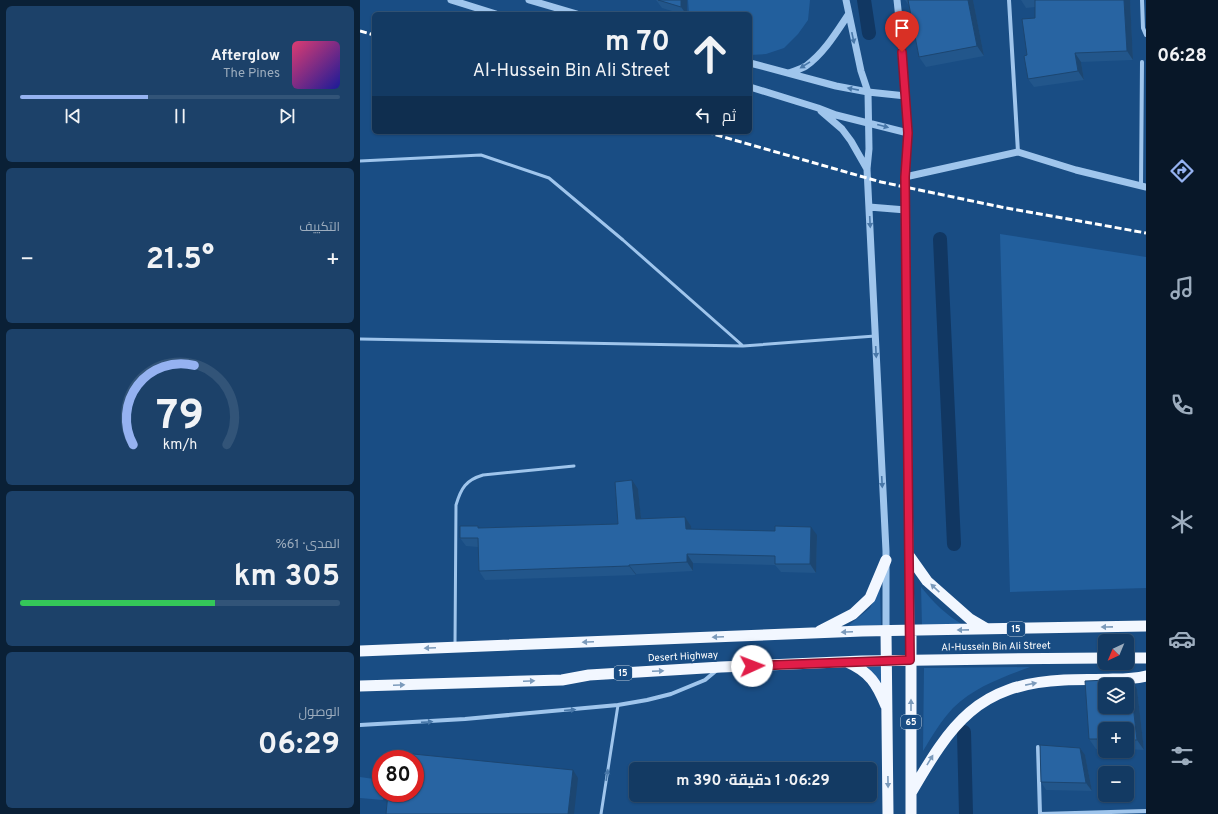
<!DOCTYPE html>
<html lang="ar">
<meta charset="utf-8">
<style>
:root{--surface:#133a63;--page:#1c4169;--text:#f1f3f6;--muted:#9dadbe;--line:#325478;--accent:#95b2f1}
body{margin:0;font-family:Overpass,Cairo,sans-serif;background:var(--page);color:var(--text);direction:rtl;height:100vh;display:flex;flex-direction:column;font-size:15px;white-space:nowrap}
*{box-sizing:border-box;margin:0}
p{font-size:13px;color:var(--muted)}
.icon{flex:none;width:22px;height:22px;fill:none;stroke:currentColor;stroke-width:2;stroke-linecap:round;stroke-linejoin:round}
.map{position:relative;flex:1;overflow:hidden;direction:ltr}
.sheet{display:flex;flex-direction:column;gap:6px;padding:6px;background:#0a2036;width:360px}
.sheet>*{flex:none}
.banner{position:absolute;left:12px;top:12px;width:380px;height:122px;border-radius:6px;box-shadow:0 1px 3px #0004,0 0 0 1px var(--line);direction:rtl;background:#133a63;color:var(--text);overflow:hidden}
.needle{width:26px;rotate:224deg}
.controls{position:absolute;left:738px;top:634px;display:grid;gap:8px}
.controls a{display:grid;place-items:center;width:36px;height:36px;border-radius:6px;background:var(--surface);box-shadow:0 1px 3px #0004,0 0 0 1px var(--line);font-size:20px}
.speed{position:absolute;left:12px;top:750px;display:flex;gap:8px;font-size:20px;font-weight:700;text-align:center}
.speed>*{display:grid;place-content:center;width:52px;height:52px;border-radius:50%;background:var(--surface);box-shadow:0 1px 3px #0004,0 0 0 1px var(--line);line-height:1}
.speed .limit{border:6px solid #d22;background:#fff;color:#111}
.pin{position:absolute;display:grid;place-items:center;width:34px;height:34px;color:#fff;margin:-41px -17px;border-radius:50% 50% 50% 0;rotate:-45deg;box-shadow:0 0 4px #0007}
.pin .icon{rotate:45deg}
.me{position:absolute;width:44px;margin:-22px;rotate:88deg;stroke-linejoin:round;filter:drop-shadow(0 0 3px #0008)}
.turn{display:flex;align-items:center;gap:14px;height:84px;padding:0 16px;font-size:18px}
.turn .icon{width:52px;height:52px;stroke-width:2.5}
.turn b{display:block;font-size:28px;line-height:34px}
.then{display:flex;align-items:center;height:38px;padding:0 16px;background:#0003;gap:8px;font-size:15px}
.big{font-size:30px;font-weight:700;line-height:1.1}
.sheet .widget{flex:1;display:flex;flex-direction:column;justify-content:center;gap:6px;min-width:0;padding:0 14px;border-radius:6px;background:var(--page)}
.sheet .dial{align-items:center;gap:0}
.dial svg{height:104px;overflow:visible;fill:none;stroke:var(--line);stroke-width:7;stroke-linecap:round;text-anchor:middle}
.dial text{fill:var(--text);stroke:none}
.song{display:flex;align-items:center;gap:12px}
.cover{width:48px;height:48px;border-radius:6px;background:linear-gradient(135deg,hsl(340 70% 55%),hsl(240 70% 35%))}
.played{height:4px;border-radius:2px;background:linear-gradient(90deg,var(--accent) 40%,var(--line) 40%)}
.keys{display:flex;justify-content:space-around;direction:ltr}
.heat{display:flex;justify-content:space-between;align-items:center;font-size:22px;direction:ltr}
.charge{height:6px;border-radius:3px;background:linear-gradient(90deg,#34c759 61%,var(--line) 0)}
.trip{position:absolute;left:269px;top:762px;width:248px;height:40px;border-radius:6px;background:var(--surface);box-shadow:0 1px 3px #0004,0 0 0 1px var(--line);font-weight:700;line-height:40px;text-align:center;direction:rtl}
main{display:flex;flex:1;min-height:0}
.tab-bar{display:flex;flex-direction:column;width:72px;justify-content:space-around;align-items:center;background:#081728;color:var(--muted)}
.tab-bar .icon{width:28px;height:28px}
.tab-bar .active{color:var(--accent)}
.tab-bar b{font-size:18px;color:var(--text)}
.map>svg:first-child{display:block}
</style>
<main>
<nav class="tab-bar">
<b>06:28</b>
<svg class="icon active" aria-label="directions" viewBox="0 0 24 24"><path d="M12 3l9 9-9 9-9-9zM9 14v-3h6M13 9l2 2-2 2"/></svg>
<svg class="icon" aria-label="music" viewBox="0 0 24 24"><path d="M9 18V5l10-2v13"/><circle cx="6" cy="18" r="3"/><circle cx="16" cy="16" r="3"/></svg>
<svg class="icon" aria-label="phone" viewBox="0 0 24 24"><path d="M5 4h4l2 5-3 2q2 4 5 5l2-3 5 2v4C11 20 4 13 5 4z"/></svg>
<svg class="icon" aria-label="climate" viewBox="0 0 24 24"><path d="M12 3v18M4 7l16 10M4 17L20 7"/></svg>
<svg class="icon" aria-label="car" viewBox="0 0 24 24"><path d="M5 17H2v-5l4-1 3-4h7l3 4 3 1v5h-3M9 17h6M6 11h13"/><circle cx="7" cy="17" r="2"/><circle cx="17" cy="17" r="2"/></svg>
<svg class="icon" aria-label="filters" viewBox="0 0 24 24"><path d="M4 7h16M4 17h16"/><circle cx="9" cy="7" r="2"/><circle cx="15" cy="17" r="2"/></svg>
</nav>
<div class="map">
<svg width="786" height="814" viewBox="0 0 786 814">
<rect width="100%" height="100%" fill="#194d84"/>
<path fill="#225f9d" d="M 328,0 L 450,0 L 448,20 L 438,34 L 424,48 L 406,54 L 390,55 L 390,14 L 329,14 Z
M 640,234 L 786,257 L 786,588 L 650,592 Z
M 561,587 C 574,603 585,614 603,625 L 562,626 Z
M 520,588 L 521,625 L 488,626 L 510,608 Z
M 503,667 L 523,667 L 524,692 Z
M 670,667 C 643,677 614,687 593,708 C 581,721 572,736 563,751 L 564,668 Z
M 0,777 L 21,780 L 21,793 L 25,793 L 23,800 L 0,798 Z"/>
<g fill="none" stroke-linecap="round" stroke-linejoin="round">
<path stroke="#113762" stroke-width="14" d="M 504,0 L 509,33
M 580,239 L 594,544
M 604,732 L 606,814"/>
<path stroke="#9fc5ec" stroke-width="3" d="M 0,161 L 121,155 L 189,178 L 263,240 L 382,345
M 0,339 L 383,346 L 515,336
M 95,645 L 96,505 C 101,488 106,480 123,475 L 214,466
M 241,814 L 258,705"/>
<path stroke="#9fc5ec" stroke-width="4" d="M 649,0 L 658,152
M 782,0 L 783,28 L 786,35
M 781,186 L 782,62
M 0,725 L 105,719 L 258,705 L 287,700 L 311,694 L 345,680 L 357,670
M 678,747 L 680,814
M 680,814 L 786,811"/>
<path stroke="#9fc5ec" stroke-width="7" d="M 91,0 L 136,14
M 169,0 L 217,14
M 486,0 L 501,71 L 508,92 L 509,149 L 507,169 L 526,551 L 526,631
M 537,0 L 541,38 L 548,133 L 545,177 L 551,631
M 390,63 L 476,86 L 508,92 L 546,96
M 429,73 C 434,71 441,69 446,66 C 464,53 476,33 488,15
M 390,87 L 458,108 L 476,115 L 548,133
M 461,111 L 482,129 L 491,141 L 507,169
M 545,177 L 658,152 L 716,170 L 786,187
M 509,207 L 546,210"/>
<path stroke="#f2f7ff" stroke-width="11" d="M 550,557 L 567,581 L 610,619 L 627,629
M 460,631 L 493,614 L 510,598 L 526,560
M 526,631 L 528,814
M 551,631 L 551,814
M 0,651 L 502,631 L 786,626
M 767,658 L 786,658
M 487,662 C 510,672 517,684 526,706
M 0,686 L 202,680 L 229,675 L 361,667 L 502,661 L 640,659 L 745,658
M 551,793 C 591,724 617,684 704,680 C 720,679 736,680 753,679 C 764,679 775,679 786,676"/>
<path stroke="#fff" stroke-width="3" stroke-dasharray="7 3" stroke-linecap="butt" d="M 0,31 L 14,35
M 346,132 L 521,182 L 641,207 L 786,233"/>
</g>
<path fill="#22568b" d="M 296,0 L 327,0 L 327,14 L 322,14 L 302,8 Z
M 545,0 L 613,0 L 624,56 L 566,67 L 559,57 L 549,6 Z
M 661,0 L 770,0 L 773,60 L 721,62 L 724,80 L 674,87 L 668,79 L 667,55 L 675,18 L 675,7 L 666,8 Z
M 278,489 L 281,519 L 325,517 L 331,526 L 331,529 L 457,535 L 456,573 L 421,572 L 415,565 L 333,563 L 333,571 L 276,574 L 276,575 L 125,580 L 119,571 L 118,547 L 106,546 L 100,538 L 119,528 L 258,524 Z
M 777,689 L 784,750 L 767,749 L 767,729 L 745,729 L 745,749 L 736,749 L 729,739 Z
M 725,755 L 732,791 L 686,790 L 681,782 Z"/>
<path fill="#1c4671" d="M 321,0 L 327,0 L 327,14 L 326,14 L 321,7 Z
M 608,0 L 613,0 L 624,56 L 617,46 Z
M 764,0 L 770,0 L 773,60 L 767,51 Z
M 715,53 L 721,62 L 724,80 L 718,71 Z
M 272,480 L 278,489 L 282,528 L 276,519 Z
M 325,517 L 331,526 L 332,538 L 326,529 Z
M 451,527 L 457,535 L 456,573 L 450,564 Z
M 327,554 L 333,563 L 333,571 L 327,562 Z
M 269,565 L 276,574 L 276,575 L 269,566 Z
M 770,679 L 777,689 L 784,750 L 777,740 Z
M 720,748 L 725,755 L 732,791 L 726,783 Z
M 213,770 L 218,778 L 214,814 L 208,814 Z"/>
<path fill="#2864a2" stroke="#1c4671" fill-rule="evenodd" d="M 298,0 L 321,0 L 321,7 Z
M 548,0 L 608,0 L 617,46 L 559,57 Z
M 675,0 L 764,0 L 767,51 L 715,53 L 718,71 L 668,79 L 664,56 L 667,55 L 662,19 L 675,18 Z
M 272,480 L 276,519 L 325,517 L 326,529 L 415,531 L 415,526 L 451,527 L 450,564 L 415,564 L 415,556 L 327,554 L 327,562 L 269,565 L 269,566 L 119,571 L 118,538 L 100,538 L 100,526 L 118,526 L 118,528 L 258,524 L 255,482 Z
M 770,679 L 777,740 L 767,740 L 767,729 L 745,729 L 745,739 L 729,739 L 725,681 ZM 745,685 L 767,685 L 767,707 L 745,707 Z
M 680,745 L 720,748 L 726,783 L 681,782 Z
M 33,752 L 213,770 L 208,814 L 26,814 L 28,793 L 55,793 L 55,759 L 32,759 Z"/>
<defs><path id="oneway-solid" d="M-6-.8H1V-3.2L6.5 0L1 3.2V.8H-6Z"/></defs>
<g fill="#4877a8">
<use href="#oneway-solid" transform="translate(493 38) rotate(78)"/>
<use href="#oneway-solid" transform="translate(445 65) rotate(148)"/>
<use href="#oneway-solid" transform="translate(493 89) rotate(-169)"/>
<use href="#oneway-solid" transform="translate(523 126) rotate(15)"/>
<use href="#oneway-solid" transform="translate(510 222) rotate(87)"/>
<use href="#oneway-solid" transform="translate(516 352) rotate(87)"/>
<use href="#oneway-solid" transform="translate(522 482) rotate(87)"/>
<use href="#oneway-solid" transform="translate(210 710) rotate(-5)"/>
<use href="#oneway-solid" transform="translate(67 722) rotate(-4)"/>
<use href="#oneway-solid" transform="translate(247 775) rotate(-81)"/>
</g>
<g fill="#7b9abb">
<use href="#oneway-solid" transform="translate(575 588) rotate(-137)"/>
<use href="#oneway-solid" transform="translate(747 627) rotate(179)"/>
<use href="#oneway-solid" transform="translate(603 630) rotate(179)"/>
<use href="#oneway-solid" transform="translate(487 632) rotate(178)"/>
<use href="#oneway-solid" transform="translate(358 637) rotate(178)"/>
<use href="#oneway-solid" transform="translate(228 642) rotate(178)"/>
<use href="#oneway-solid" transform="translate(70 648) rotate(178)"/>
<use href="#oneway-solid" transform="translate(298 671) rotate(-3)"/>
<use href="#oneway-solid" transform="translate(169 681) rotate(-2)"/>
<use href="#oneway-solid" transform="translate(671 684) rotate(-11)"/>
<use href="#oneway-solid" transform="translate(39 685) rotate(-2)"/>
<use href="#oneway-solid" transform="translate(551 705) rotate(-90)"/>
<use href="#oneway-solid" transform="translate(570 760) rotate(-59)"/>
<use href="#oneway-solid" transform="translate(528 782) rotate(89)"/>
</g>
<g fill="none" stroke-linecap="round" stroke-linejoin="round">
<g stroke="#92132f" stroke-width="10">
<path id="route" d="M 392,666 L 550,660 L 545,177 L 548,133 L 542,52"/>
</g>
<use href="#route" stroke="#e11d48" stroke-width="7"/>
</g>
<g text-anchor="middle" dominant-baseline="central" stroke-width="4" stroke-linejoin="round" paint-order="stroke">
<g fill="#194d84" stroke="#bacada" stroke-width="1">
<rect x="647" y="622" width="18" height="14" rx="3"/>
<rect x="254" y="666" width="18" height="14" rx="3"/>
<rect x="541" y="715" width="20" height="14" rx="3"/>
</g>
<g font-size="9" font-weight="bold" fill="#fff">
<text x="656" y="629">15</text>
<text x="263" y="673">15</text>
<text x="551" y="722">65</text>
</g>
<g font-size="10" fill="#fff" stroke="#194d84">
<text transform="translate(636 647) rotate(-1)">Al-Hussein Bin Ali Street</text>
<text transform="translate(323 657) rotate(-3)">Desert Highway</text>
</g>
</g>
</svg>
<div class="controls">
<a><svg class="needle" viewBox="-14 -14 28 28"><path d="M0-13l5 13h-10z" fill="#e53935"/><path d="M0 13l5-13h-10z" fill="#9dadbe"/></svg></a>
<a><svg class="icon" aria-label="layers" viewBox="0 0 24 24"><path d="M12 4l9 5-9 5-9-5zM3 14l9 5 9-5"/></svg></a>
<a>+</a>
<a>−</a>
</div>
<div class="speed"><div class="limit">80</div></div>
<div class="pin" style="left:542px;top:52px;background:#d93025"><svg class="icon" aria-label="arrive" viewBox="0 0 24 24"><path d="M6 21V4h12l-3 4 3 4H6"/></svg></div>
<svg class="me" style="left:392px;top:666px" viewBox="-20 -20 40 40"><circle r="19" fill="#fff"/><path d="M0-13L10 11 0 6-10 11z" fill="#e11d48"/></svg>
<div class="trip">06:29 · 1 دقيقة · 390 m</div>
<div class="banner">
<div class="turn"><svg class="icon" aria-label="ahead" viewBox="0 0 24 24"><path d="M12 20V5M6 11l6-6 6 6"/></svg><div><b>70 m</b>Al-Hussein Bin Ali Street</div></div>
<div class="then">ثم<svg class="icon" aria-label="left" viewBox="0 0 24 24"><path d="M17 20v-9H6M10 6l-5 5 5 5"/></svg></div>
</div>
</div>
<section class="sheet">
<div class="widget">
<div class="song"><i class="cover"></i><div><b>Afterglow</b><p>The Pines</p></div></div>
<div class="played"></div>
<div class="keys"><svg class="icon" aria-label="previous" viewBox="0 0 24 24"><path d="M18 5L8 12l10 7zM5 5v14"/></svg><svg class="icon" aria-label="pause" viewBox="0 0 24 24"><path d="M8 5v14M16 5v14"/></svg><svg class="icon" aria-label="next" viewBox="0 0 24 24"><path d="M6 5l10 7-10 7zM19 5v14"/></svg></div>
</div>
<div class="widget"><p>التكييف</p>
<div class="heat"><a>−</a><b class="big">21.5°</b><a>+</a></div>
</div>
<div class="widget dial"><svg viewBox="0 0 100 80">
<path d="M14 69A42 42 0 1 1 86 69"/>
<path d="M14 69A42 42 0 0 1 61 8" stroke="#95b2f1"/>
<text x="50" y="56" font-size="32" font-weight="700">79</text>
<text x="50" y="72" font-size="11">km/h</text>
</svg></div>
<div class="widget"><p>المدى · 61%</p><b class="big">305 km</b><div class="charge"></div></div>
<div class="widget"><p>الوصول</p><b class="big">06:29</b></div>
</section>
</main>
